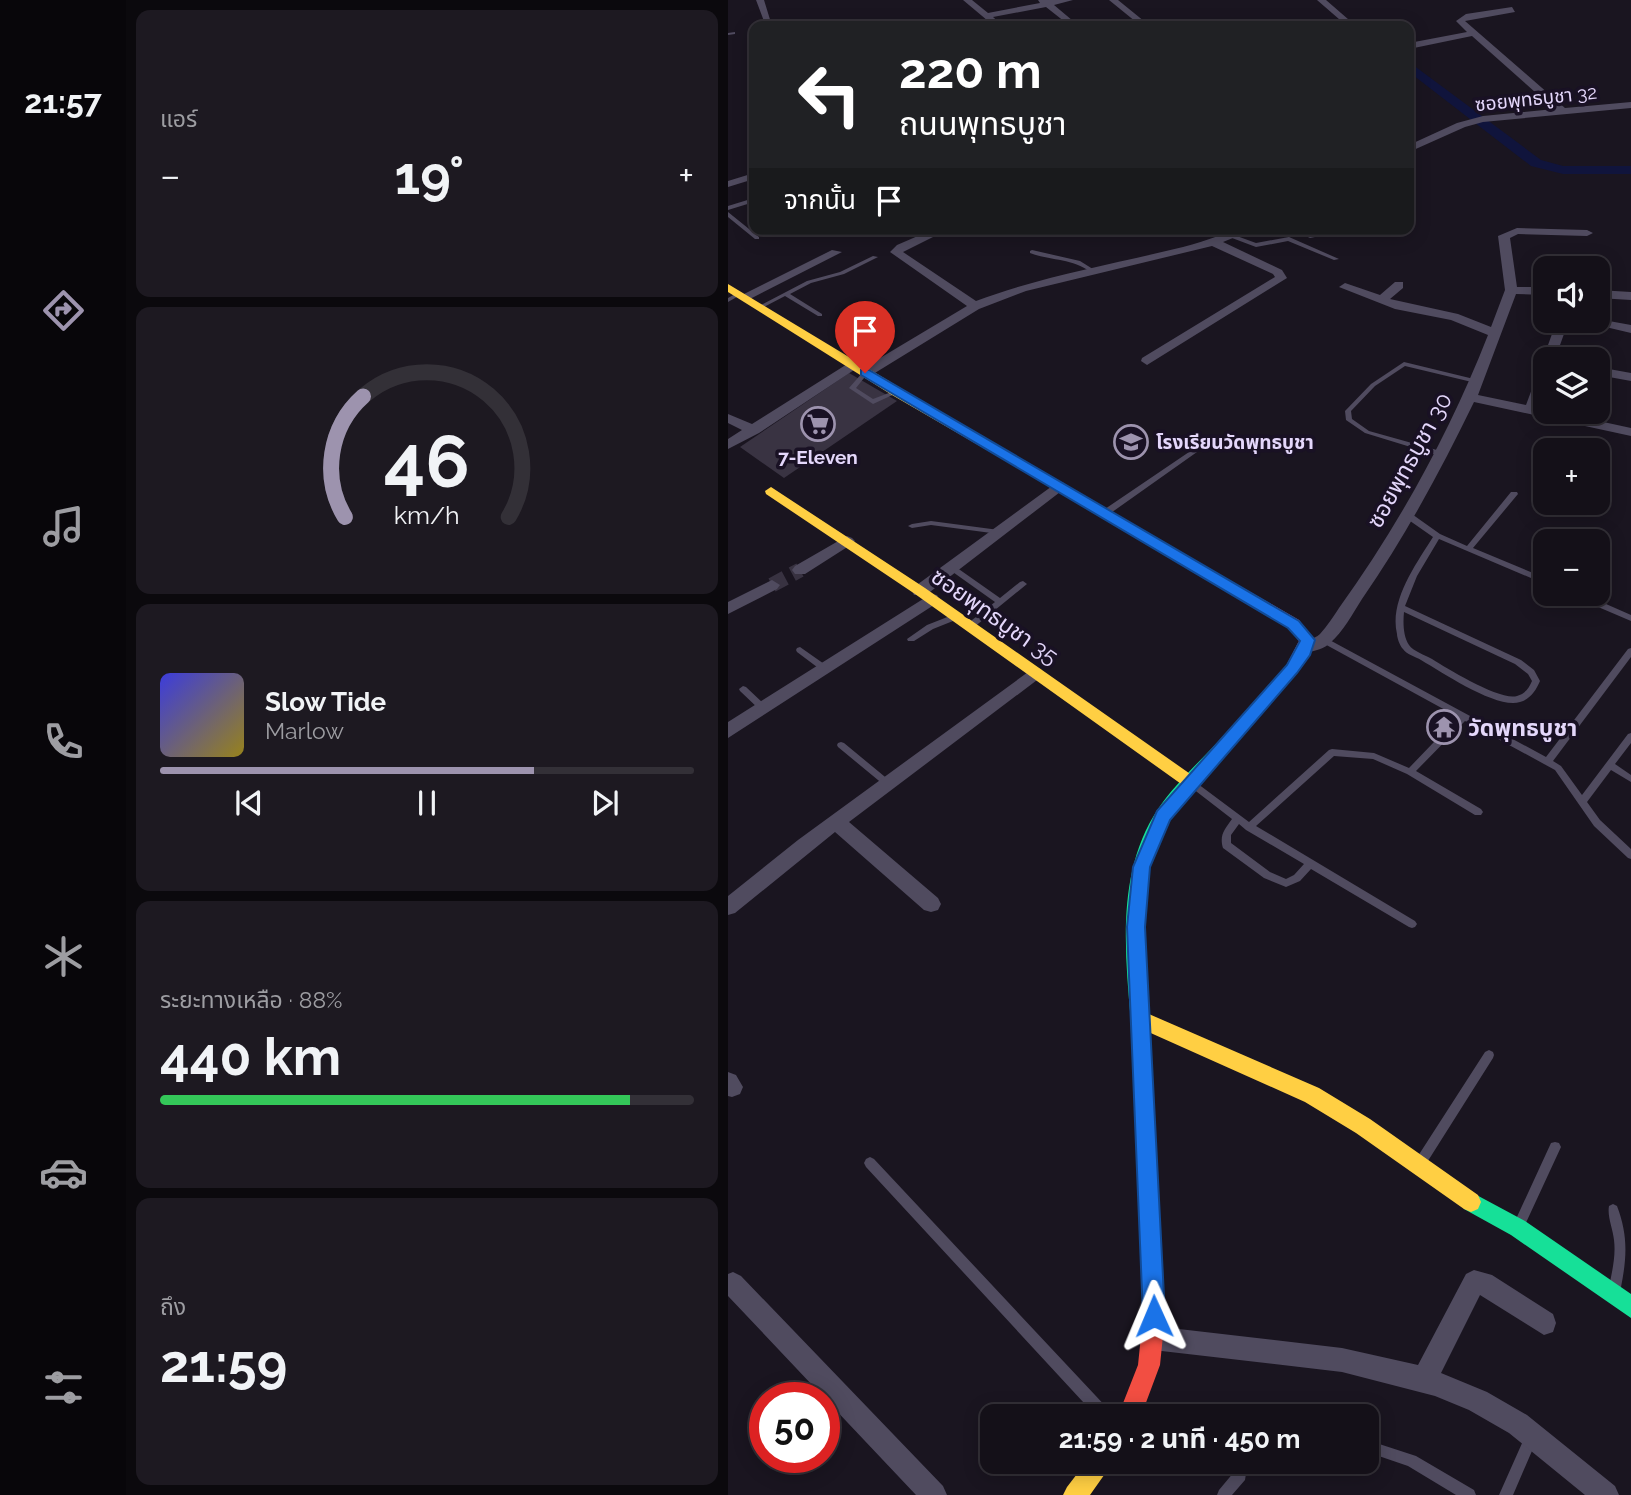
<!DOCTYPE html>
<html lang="th">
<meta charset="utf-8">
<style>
:root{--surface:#141018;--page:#1d1921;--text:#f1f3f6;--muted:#9d9da2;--line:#333037;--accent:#9d93ae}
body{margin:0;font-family:Raleway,"Noto Sans Thai",sans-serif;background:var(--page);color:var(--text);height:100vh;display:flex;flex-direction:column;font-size:26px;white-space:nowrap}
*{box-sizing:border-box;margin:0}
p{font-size:23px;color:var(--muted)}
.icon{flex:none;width:38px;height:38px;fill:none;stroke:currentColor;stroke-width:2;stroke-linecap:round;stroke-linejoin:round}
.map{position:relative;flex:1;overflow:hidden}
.side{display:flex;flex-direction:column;gap:10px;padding:10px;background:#0b090d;width:602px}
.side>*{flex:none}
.guide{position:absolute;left:21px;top:21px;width:665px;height:214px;border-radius:14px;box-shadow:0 4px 18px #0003,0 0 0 2px var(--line);background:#202124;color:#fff;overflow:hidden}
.fabs{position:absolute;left:805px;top:256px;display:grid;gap:14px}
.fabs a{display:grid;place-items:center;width:77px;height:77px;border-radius:14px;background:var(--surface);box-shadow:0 4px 18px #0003,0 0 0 2px var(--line);font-size:35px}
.speed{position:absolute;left:21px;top:1382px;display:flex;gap:14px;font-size:35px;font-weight:700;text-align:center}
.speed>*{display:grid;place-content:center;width:91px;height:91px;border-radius:50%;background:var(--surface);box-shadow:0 4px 18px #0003,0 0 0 2px var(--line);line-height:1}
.speed .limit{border:10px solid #d22;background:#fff;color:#111}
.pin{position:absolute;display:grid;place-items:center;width:60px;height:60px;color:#fff;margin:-72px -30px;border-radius:50% 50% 50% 0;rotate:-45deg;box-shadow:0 0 7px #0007}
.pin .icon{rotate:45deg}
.me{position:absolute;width:77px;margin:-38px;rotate:359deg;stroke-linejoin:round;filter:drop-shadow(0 0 5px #0008)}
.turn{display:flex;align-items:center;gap:24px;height:147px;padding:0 35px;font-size:32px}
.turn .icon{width:91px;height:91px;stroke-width:2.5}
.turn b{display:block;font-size:49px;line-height:60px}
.then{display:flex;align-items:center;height:66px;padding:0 35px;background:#0003;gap:14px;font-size:26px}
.big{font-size:52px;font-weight:700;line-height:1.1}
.side .widget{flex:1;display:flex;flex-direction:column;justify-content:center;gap:10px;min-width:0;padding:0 24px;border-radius:14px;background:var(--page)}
.side .dial{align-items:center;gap:0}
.dial svg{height:182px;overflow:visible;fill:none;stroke:var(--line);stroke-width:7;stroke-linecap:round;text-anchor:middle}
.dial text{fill:var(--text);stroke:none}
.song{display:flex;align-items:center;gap:21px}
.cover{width:84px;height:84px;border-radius:10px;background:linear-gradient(135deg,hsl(240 70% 55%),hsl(50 70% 35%))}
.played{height:7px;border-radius:4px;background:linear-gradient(90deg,var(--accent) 70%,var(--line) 70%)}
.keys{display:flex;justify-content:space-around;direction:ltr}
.heat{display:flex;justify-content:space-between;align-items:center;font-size:38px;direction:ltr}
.charge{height:10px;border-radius:5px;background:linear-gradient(90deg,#34c759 88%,var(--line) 0)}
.trip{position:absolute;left:252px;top:1404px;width:399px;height:70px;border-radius:14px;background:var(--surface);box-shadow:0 4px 18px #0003,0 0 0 2px var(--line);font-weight:700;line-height:70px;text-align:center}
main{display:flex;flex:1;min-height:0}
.tabs{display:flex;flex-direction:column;width:126px;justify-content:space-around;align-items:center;background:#08060a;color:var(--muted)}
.tabs .icon{width:49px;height:49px}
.tabs .current{color:var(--accent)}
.tabs b{font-size:32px;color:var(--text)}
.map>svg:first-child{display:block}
</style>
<main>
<nav class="tabs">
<b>21:57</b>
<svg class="icon current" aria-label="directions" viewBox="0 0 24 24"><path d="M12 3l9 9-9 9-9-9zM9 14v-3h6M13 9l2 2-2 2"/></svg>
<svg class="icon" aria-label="music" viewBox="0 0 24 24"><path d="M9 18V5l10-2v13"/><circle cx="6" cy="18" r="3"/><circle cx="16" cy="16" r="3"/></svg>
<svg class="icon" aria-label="phone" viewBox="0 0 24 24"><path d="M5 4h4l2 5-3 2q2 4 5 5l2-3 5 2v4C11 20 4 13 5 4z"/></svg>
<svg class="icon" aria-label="climate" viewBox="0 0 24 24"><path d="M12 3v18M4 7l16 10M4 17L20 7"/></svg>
<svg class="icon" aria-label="car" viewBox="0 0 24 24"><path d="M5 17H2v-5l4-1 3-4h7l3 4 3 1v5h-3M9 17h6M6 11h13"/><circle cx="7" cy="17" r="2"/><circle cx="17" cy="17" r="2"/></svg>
<svg class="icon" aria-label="filters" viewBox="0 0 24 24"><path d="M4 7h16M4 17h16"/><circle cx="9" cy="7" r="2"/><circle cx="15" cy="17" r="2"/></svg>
</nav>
<section class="side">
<div class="widget"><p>แอร์</p>
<div class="heat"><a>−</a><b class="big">19°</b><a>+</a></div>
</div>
<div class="widget dial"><svg viewBox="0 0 100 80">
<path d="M14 69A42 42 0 1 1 86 69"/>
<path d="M14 69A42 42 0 0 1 22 16" stroke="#9d93ae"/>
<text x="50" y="56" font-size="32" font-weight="700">46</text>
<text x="50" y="72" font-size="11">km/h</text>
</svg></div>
<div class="widget">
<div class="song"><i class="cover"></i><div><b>Slow Tide</b><p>Marlow</p></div></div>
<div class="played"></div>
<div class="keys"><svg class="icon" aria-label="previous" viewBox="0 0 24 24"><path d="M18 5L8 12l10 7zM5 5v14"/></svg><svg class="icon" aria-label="pause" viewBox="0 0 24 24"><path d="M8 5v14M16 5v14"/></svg><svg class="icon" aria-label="next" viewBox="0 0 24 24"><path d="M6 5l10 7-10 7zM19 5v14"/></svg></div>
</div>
<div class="widget"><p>ระยะทางเหลือ · 88%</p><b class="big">440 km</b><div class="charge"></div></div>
<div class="widget"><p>ถึง</p><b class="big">21:59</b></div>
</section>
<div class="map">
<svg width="903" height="1495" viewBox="0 0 903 1495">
<rect width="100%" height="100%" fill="#1a1520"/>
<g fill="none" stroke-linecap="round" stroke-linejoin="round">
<path fill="#10143c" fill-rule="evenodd" d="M 681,62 L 813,160 L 835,166 L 903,166 L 903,174 L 835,174 L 803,166 L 681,72 Z"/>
</g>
<path fill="#393342" d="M 121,373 L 169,401 L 56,478 L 12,447 Z"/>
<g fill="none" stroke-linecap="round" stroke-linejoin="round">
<path stroke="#383241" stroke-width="15" stroke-dasharray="15 8" stroke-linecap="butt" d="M 44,585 L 72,570"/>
<path fill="#504b5f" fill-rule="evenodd" d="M 7,32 L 7,34 L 0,35 L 0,33 Z
M 26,198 L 26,202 L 0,210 L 0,206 Z
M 0,212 L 31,237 L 31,239 L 27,239 L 0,217 Z
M 563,229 L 571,229 L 587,237 L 582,238 Z
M 617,229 L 626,229 L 632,232 L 629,234 Z
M 506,235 L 528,243 L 561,237 L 611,259 L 606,260 L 560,241 L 528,247 L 504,238 L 503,237 Z
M 304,250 L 352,261 L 368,271 L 363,272 C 343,258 324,261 302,253 L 302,251 Z
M 145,256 L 150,257 L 116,274 L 83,283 L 62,294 L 94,314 L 94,316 L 90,316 L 57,296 L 34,308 L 29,307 L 79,281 L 112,272 Z
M 9,293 L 14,294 L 0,302 L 0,298 Z
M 676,362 L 750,380 L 751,381 L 748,383 L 677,366 L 647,386 L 623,411 L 624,419 L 641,431 L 716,452 L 716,456 L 712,456 L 637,433 L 618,420 L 617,411 L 643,384 Z
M 137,371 L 140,373 L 128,388 L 145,399 L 166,391 L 168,390 L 171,392 L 145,404 L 121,388 L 135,372 Z
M 464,450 L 466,450 L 469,452 L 380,515 L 374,515 L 374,511 Z
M 783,492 L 789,492 L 790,494 L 745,548 L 817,578 L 817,584 L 711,539 L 689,576 L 677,606 L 793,660 L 806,670 L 812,681 C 807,693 799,703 785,703 C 760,703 715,673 693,660 C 688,657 678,654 675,649 C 672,646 669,638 669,634 C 661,601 688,564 705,537 L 675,516 L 675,512 L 681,512 L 712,534 L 739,546 ZM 676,612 L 787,664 L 800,674 L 804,681 C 801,688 797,694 789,696 C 772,701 720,669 704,659 C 697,655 685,651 681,645 C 675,636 675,622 676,612 Z
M 203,521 L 271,530 L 275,532 L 271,534 L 203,525 L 184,528 L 180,526 L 184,524 Z
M 225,565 L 272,598 L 292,582 L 295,581 L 299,584 L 245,628 L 239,628 L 238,626 L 239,624 L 267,602 L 222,570 L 221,568 Z
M 841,593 L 853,593 L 903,615 L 903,621 L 842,595 Z
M 227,614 L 231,617 L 230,619 L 205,629 L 186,641 L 180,641 L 179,639 L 199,625 Z
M 596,637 L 818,757 L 900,649 L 903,648 L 903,657 L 825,761 L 833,766 L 854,795 L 900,734 L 903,733 L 903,743 L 887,764 L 903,775 L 903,782 L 883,770 L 859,802 L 872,820 L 903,849 L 903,859 L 900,858 L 866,826 L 827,770 L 737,721 L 688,771 L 753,809 L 755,812 L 753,815 L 747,815 L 679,774 L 645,759 L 606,756 L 528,826 L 687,921 L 689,924 L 687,927 L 684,928 L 681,927 L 583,869 L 572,881 L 558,887 L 536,878 L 495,848 C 491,835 497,829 504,819 L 460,785 L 459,783 L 460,781 L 466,781 L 521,822 L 601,750 L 604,749 L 646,753 L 681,768 L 730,717 L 593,642 L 592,640 ZM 511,824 L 518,830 L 576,864 L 566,875 L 558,879 L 542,872 L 503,843 L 503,835 Z
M 72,647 L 99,666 L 100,668 L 99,670 L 93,670 L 69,652 L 68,650 L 69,648 Z
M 15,686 L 18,687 L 38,706 L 39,708 L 38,710 L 32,710 L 12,691 L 11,689 Z
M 113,742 L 116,743 L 162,781 L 163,783 L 162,785 L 156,785 L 110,747 L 109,745 L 110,743 Z
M 761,1050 L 765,1052 L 766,1055 L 765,1058 L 698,1164 L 694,1166 L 690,1164 L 688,1160 L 690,1156 L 757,1052 Z
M 827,1142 L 831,1143 L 833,1147 L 796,1227 L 792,1229 L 788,1227 L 786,1223 L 788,1219 L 823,1143 Z
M 142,1157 L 146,1159 L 382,1411 L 383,1416 L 368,1416 L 138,1167 L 136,1163 L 138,1159 Z
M 885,1204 L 889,1206 C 900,1235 899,1257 893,1287 L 891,1291 L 887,1293 L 883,1291 L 881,1287 C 884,1272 888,1256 886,1240 C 885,1229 879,1216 881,1206 Z
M 478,1405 L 509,1411 L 510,1416 L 474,1416 L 472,1411 L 473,1406 Z
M 804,1431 L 809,1432 L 810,1437 L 785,1495 L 771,1495 L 799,1432 Z
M 639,1440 L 688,1456 L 746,1490 L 748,1495 L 728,1495 L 680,1466 L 639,1452 Z
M 507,1461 L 520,1461 L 517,1480 L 504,1495 L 489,1495 L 491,1490 L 506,1472 Z"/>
<path fill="#504b5f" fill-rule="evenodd" d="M 28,0 L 36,0 L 44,26 L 37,24 Z
M 235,0 L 244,0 L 260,13 L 312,3 L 310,0 L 345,0 L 326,5 L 351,26 L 342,26 L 318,7 L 265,17 L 275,26 L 266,26 Z
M 381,0 L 390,0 L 422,26 L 413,26 Z
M 589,0 L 598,0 L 628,26 L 619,26 Z
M 784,7 L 787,12 L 737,21 L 837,108 L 903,102 L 903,108 L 755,122 L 737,127 L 681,152 L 681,145 L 729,123 L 755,116 L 826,109 L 744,36 L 681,49 L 681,43 L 739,32 L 728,21 L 738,14 Z
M 168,20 L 183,26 L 147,26 L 148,24 Z
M 26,173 L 26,179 L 0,187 L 0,181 Z
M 789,228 L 859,230 L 865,233 L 859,236 L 790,234 L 782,238 L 789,287 L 817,287 L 817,295 L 788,294 L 750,395 L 798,405 L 811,370 L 817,366 L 817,389 L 811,408 L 903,428 L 903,436 L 746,402 C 713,470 677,537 634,599 C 625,613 615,632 602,643 C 596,649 581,654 572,651 L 570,647 C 575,639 586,640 592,634 C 599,626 606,616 611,608 C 672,523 722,432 760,335 L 723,320 L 667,309 L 611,287 L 617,283 L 652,295 L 667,282 L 675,282 L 675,288 L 662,299 L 730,314 L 763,327 L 777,290 L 770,236 Z
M 206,229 L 221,229 L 175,252 L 248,301 C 315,276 386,264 455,247 C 480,241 502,229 527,229 L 495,242 L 554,270 L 559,278 L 419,365 L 413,361 L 414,358 L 547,277 L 545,274 L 484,246 L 298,291 L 251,309 L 142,376 L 132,376 L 132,370 L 239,306 L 162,252 L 169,245 Z
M 104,250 L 114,252 L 20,300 L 10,297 Z
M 870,290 L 903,292 L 903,300 L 870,298 Z
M 870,319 L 903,325 L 903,333 L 848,320 Z
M 829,320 L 841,320 L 827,359 L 817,359 L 816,362 L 815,359 Z
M 124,361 L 129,362 L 129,368 L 31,433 L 0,449 L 0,439 L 14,430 L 0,423 L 0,414 L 24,424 Z
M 870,367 L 903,373 L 903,381 L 870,375 Z
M 331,481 L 336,483 L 336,489 L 198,595 L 186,595 L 184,591 L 186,587 Z
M 119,536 L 124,538 L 127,541 L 124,544 L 77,574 L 67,574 L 64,570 L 67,566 Z
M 44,580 L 52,585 L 49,589 L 0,614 L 0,602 Z
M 203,594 L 209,595 L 211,599 L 209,603 L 0,738 L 0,722 Z
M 307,667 L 313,669 L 315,673 L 313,677 L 121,822 L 210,898 L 213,904 L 210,910 L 203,912 L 196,910 L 107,832 L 7,913 L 0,915 L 0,896 L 70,840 Z
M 0,1072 L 8,1075 L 15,1087 L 12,1094 L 4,1097 L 0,1096 Z
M 746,1270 L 764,1275 L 825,1314 L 828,1323 L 825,1332 L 816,1335 L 752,1295 L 713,1373 L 759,1392 L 799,1415 L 887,1486 L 891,1495 L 857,1495 L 781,1433 L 741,1410 L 707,1396 L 614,1372 L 425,1350 L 416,1347 L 413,1338 L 416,1329 L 425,1326 L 614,1348 L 690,1365 L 738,1274 Z
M 5,1272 L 13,1276 L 215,1486 L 219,1495 L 188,1495 L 0,1296 L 0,1274 Z"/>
<path fill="#16e098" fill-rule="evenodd" d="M 504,731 L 512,737 L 510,741 C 488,767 461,790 442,818 C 400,883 418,974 423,1046 L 421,1052 L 414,1055 L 407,1052 L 405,1046 C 399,968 384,878 430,809 C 449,781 476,758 498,733 Z
M 743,1192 L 797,1221 L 903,1294 L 903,1318 L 783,1235 L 736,1209 L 733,1202 L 736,1195 Z"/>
<path fill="#ffcf43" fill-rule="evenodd" d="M 0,284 L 305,468 L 299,472 L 295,471 L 164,395 L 0,292 Z
M 43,487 L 197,588 L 468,778 L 470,782 L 468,786 L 456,786 L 187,594 L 38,494 L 37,491 Z
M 414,1011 L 591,1088 L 642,1119 L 750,1195 L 753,1202 L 750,1209 L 743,1212 L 736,1209 L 628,1133 L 577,1102 L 407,1026 L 405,1020 L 407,1014 Z
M 359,1461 L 386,1461 L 362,1495 L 335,1495 L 339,1487 Z"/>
<path fill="#f24e42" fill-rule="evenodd" d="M 299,464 L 571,620 L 586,641 L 569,673 L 510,741 L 504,743 L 496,737 L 558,666 L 571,641 L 561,628 L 295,471 L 293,468 Z
M 414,1037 L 421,1040 L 423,1046 L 437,1316 L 432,1365 L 413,1416 L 390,1416 L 410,1365 L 415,1316 L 405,1046 L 407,1040 Z"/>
</g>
<path fill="#1a73e8" stroke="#114b97" stroke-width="2" d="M 133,370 L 141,370 L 571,621 L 587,640 L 582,655 L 569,673 L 442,820 L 422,867 L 417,927 L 437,1316 L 433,1324 L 426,1327 L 418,1324 L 415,1316 L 399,927 L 405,867 L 429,811 L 559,665 L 572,641 L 560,628 L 133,375 Z"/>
<defs>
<g id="supermarket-ring" transform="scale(1.75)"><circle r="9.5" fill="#191124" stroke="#9d93ae" stroke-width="1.5"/><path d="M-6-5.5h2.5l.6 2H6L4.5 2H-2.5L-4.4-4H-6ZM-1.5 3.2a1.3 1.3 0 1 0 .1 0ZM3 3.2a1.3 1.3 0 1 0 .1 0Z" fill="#9d93ae"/></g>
<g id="school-ring" transform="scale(1.75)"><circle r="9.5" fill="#191124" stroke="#9d93ae" stroke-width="1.5"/><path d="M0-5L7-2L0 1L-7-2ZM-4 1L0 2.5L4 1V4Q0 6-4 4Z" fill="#9d93ae"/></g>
<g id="temple-ring" transform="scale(1.75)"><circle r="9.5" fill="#191124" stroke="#9d93ae" stroke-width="1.5"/><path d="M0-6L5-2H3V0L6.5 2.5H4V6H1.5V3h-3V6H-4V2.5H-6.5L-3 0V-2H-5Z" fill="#9d93ae"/></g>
</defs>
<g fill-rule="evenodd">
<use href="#supermarket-ring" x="90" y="424"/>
<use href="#school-ring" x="403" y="442"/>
<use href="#temple-ring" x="716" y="727"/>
</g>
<g text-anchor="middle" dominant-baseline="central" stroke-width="7" stroke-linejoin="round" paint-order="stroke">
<g font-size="19" fill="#e4d7fb" stroke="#191124">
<text transform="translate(808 98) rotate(-6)">ซอยพุทธบูชา 32</text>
</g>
<g font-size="19" font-weight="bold" fill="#e4d7fb" stroke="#191124" text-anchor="start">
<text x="428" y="442">โรงเรียนวัดพุทธบูชา</text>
<text x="90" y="457" text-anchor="middle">7-Eleven</text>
</g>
<g font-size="23" fill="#e4d7fb" stroke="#191124">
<text transform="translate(681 460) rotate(-61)">ซอยพุทธบูชา 30</text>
<text transform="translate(267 616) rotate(35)">ซอยพุทธบูชา 35</text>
</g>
<g font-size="23" font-weight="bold" fill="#e4d7fb" stroke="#191124" text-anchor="start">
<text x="740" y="727">วัดพุทธบูชา</text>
</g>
</g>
</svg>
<div class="fabs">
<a><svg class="icon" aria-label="sound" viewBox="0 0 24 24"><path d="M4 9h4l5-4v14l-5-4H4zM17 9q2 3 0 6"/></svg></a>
<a><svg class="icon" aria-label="layers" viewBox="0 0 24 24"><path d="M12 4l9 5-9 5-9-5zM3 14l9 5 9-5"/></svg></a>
<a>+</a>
<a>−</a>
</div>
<div class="speed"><div class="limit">50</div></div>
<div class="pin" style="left:137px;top:373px;background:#d93025"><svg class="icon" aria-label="arrive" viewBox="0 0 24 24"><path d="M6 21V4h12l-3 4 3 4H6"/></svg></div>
<svg class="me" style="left:426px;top:1316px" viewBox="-20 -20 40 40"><path d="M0-17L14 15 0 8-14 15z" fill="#1a73e8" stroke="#fff" stroke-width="4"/></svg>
<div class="trip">21:59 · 2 นาที · 450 m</div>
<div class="guide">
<div class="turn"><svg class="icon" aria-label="left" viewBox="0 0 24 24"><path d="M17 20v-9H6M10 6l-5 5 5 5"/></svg><div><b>220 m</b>ถนนพุทธบูชา</div></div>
<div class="then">จากนั้น<svg class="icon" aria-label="arrive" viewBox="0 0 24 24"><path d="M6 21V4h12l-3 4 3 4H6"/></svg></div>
</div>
</div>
</main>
